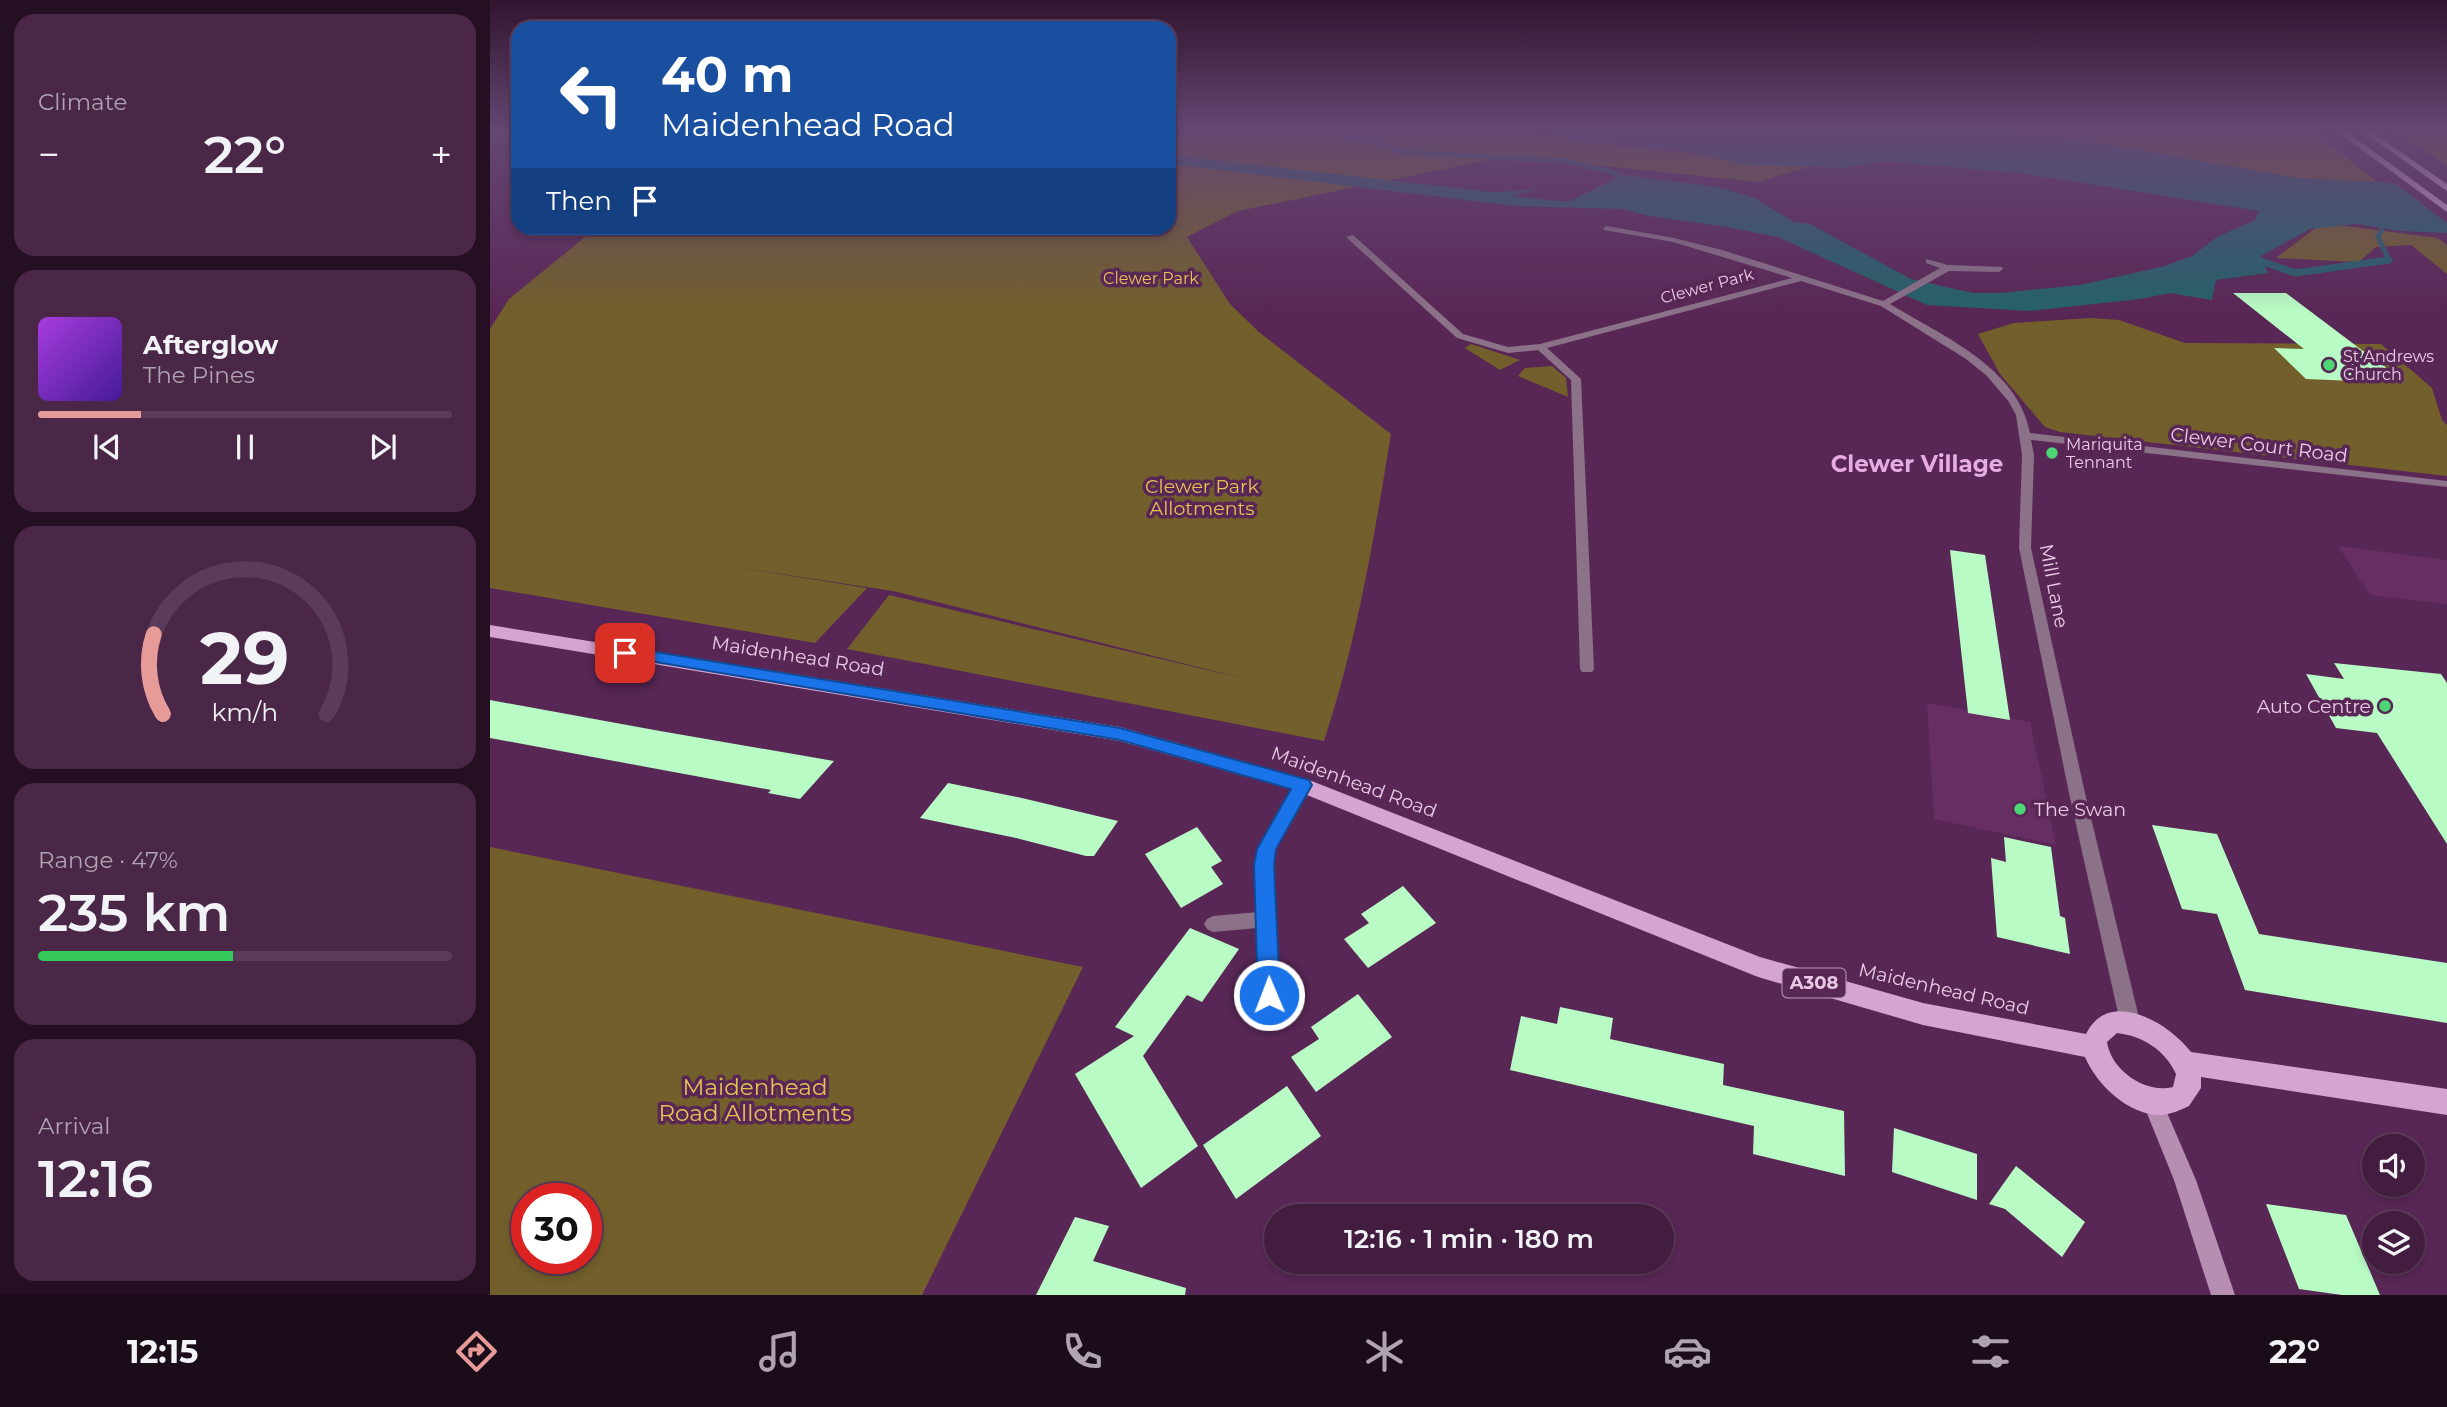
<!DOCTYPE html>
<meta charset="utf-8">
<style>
:root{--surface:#431d40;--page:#4a2647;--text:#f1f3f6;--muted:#afa2b1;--line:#5b3b59;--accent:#e69b98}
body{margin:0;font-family:Montserrat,sans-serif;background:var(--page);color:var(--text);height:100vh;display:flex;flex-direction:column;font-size:26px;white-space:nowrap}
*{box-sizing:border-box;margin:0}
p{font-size:23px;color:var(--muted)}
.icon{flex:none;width:38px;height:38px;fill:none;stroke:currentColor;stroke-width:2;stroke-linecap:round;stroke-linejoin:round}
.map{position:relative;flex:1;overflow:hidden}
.panel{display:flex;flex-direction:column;gap:14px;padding:14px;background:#251023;width:490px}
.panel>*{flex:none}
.top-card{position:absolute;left:21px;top:21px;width:665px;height:214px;border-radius:21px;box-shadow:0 4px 10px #0003,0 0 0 2px var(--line);background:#1a4fa0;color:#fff;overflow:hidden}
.controls{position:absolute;left:1872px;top:1134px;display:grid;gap:14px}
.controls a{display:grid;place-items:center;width:63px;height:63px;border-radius:50%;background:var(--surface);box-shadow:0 4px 10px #0003,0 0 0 2px var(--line);font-size:35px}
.speed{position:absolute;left:21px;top:1183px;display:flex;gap:14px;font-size:35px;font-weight:700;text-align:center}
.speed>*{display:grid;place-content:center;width:91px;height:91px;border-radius:50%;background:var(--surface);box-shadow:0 4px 10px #0003,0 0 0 2px var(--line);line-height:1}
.speed .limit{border:10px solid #d22;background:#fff;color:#111}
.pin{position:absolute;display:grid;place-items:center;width:60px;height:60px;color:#fff;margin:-30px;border-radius:14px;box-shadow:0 4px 10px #0006}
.me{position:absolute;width:77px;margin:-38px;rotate:359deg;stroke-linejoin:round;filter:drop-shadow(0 0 5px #0008)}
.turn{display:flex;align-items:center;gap:24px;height:147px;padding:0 35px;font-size:32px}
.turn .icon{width:91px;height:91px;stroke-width:2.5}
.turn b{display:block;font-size:49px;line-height:60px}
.then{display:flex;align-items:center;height:66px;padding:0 35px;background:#0003;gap:14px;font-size:26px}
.big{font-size:52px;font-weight:600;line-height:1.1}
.panel .widget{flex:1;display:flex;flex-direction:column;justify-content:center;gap:10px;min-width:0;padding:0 24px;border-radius:21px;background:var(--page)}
.panel .dial{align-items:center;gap:0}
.dial svg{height:182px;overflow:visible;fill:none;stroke:var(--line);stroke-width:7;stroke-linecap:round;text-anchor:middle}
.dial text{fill:var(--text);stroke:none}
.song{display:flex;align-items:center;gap:21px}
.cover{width:84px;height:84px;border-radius:10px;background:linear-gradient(135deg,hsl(280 70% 55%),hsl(260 70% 35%))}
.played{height:7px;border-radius:4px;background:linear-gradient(90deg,var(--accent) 25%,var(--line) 25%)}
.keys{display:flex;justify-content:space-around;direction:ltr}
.heat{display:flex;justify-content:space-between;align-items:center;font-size:38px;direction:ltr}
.charge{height:10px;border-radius:5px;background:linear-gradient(90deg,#34c759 47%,var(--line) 0)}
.trip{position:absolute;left:774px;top:1204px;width:410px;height:70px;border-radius:35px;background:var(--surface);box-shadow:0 4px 10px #0003,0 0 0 2px var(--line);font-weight:600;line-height:70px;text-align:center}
.menu{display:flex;height:112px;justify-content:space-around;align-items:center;background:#1b0c1a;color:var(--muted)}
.menu .icon{width:49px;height:49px}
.menu .active{color:var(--accent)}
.menu b{font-size:32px;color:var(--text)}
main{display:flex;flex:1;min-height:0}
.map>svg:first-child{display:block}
</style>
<main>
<section class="panel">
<div class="widget"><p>Climate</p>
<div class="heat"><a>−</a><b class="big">22°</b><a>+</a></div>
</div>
<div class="widget">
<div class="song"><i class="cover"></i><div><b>Afterglow</b><p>The Pines</p></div></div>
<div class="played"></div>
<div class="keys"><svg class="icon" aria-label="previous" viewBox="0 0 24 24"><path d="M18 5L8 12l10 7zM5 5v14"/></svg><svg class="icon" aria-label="pause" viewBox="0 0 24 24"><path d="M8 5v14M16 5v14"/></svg><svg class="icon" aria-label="next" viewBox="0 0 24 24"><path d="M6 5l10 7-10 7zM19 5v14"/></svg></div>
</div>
<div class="widget dial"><svg viewBox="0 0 100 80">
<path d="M14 69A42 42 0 1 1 86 69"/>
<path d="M14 69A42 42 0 0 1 10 34" stroke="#e69b98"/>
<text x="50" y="56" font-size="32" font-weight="700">29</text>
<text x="50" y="72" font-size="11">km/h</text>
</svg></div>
<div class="widget"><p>Range · 47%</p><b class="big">235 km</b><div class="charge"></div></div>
<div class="widget"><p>Arrival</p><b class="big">12:16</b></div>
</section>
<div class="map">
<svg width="1957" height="1295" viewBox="0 0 1957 1295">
<rect width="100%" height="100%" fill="#592756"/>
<path fill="#662e63" d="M 1848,546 L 1957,560 L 1957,604 L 1880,595 Z
M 1437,703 L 1540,722 L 1566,845 L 1444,819 Z"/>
<path fill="#725f2b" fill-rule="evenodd" d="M 679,130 L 1011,130 L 1032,134 L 1318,167 L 1268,182 L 1018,156 L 748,211 L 697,237 L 740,304 L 770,333 L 901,434 C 884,538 867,641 834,741 L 357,649 L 399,595 L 760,680 L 403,591 L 239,566 L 377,588 L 325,643 L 0,588 L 0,329 L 19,299 L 106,228 L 679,228 Z
M 1508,130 L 1823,130 L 1887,182 L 1808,178 L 1620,145 Z
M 1903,130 L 1957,130 L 1957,165 Z
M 1832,223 L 1948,238 L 1957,245 L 1957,274 L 1921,245 L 1886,247 L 1869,262 L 1786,258 Z
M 1600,318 L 1629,320 L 1695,343 L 1891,344 L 1942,388 L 1952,420 L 1957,425 L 1957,476 L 1570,432 L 1555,427 L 1510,374 L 1488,334 L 1524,323 Z
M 981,344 L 1030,360 L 1010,370 L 975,348 Z
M 1062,366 L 1076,378 L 1078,397 L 1028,376 L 1035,368 Z
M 0,847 L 593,967 L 432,1295 L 0,1295 ZM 37,1199 L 96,1199 L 96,1258 L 37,1258 Z"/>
<path fill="#25606a" d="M 1015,130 L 1508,130 L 1620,145 L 1808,178 L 1957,186 L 1957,233 L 1910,231 L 1866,224 L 1820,229 L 1771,256 L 1778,273 L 1726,280 L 1722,300 L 1680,293 L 1650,299 L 1539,311 L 1437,305 L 1288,237 L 1231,226 L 1160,216 L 1133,209 L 1025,206 L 679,164 L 679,155 L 1001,192 L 1046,190 L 1021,196 L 1078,202 L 1133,175 L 1228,187 L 1265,198 L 1304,222 L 1320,224 L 1421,279 L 1483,293 L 1510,293 L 1590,285 L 1675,266 L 1702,256 L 1727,237 L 1765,220 L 1769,211 L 1531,173 L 1390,161 C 1381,166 1369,164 1358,168 L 1259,165 L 1195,151 Z"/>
<path fill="#592756" d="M 1901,180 L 1957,183 L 1957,223 Z"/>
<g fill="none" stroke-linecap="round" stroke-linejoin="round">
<path stroke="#25606a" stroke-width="5" d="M 830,130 L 845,136 L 883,139 L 911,152 L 1075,161 L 1119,171 L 1140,182
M 1761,257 L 1773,261
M 1889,261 L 1899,260 L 1888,237 L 1895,222 L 1899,221"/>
<path stroke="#25606a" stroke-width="7" d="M 1768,260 L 1805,273 L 1899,260"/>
</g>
<path fill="#b8fbc4" d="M 1743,293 L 1796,293 L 1873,351 L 1878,352 L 1914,383 L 1816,379 L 1784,348 L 1814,349 Z
M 1460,550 L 1495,555 L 1520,720 L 1478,713 Z
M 1844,663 L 1951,674 L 1957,683 L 1957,844 L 1887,733 L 1846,728 L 1816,674 L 1854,679 Z
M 0,700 L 170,731 L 344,761 L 310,799 L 278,793 L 281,790 L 0,738 Z
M 458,783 L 532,798 L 628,821 L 604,856 L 596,856 L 526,838 L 430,818 Z
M 1662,825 L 1727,834 L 1769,934 L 1957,963 L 1957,1023 L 1755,990 L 1727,914 L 1692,909 Z
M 707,827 L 732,861 L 721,867 L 733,884 L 691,908 L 655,854 Z
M 1514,837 L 1561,847 L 1570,916 L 1575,918 L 1580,954 L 1507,937 L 1501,858 L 1516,862 Z
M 913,886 L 946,923 L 878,968 L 854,939 L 879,923 L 871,914 Z
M 700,928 L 749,949 L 712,1002 L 697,995 L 653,1056 L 708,1146 L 651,1188 L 585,1074 L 644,1036 L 625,1027 Z
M 868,994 L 902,1037 L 826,1092 L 801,1057 L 829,1039 L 821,1027 Z
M 1070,1007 L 1123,1018 L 1120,1039 L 1234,1064 L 1233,1085 L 1354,1111 L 1355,1176 L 1263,1154 L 1264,1126 L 1020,1070 L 1031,1016 L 1067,1024 Z
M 797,1086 L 831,1136 L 746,1199 L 713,1145 Z
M 1404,1128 L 1487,1154 L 1487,1200 L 1402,1172 Z
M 1526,1166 L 1595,1222 L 1572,1257 L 1515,1209 L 1499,1204 Z
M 1776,1204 L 1856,1215 L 1890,1295 L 1852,1295 L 1809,1289 Z
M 585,1217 L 619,1226 L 603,1261 L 696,1288 L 695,1295 L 546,1295 Z"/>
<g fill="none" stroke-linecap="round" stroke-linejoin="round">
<path fill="#8b7288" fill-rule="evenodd" d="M 1117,226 L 1184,238 L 1232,250 L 1393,301 L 1450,268 L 1436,263 L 1436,259 L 1458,265 L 1512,267 L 1513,269 L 1509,272 L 1459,271 L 1400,304 C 1452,336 1528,367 1540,433 L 1957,481 L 1957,487 L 1541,440 L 1544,455 L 1541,548 L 1595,793 L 1650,1022 L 1647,1028 L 1640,1031 L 1633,1028 L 1630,1022 L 1579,793 L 1529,548 L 1532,455 L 1526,415 L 1519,402 L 1497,376 L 1476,359 L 1391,306 L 1311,281 L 1057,348 L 1091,379 L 1104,669 L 1102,672 L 1092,672 L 1090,669 L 1081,380 L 1048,350 L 1018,353 L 967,338 L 856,237 L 863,235 L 973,334 L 1018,347 L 1050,344 L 1302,278 L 1183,242 L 1114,230 L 1113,228 Z
M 812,779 L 818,781 L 820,785 L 784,849 L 783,865 L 789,995 L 786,1001 L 779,1004 L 772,1001 L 769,995 L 768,928 L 723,932 L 717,929 L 714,924 L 717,919 L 723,916 L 768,912 L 765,865 L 768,849 L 806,781 Z"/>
<path fill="#b58eb1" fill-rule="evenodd" d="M 1662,1091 L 1669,1094 L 1706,1180 L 1745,1295 L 1721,1295 L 1684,1180 L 1652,1101 L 1655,1094 Z"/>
<path fill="#d6a4d1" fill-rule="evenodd" d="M 1845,130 L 1854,130 L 1957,205 L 1957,212 Z
M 1870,130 L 1879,130 L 1957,184 L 1957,191 Z
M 0,625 L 630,727 L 819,780 L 1270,957 L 1433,1003 L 1596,1034 C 1619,987 1679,1023 1701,1052 L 1957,1089 L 1957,1115 L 1711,1077 L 1711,1088 L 1699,1106 C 1691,1110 1681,1114 1672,1115 C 1639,1116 1607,1085 1595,1057 L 1433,1025 L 1268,977 L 807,791 L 630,741 L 0,637 ZM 1627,1033 C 1653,1036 1675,1050 1686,1074 L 1683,1087 C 1655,1094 1621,1070 1617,1042 Z"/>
</g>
<linearGradient id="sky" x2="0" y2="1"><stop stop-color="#31152f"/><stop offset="0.42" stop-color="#644773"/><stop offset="1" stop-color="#644773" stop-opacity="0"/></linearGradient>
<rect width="1957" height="311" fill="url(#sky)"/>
<path fill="#1a73e8" stroke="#114b97" stroke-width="2" d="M 135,647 L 630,728 L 819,780 L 822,785 L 786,849 L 784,865 L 790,995 L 786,1002 L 779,1005 L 771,1002 L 768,995 L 764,865 L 767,849 L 801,789 L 630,740 L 130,656 L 127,653 Z"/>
<g fill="#4ed676" stroke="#592756" stroke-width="2.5">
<circle cx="1839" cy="365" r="7"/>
<circle cx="1562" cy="453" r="7"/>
<circle cx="1895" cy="706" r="7"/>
<circle cx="1530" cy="809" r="7"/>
</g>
<g text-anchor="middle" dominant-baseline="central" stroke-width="7" stroke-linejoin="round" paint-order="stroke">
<g font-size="16" fill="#e7c153" stroke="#592756">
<text x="661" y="278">Clewer Park</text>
</g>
<g font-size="16" fill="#e8cae5" stroke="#592756">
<text transform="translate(1217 286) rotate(-15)">Clewer Park</text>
</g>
<g font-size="16" fill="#e8cae5" stroke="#592756" text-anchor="start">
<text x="1853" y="356">St Andrews<tspan x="1853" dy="18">Church</tspan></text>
<text x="1576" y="444">Mariquita<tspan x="1576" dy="18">Tennant</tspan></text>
</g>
<rect fill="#592756" stroke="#bd99ba" stroke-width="2" x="1292.5" y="968.5" width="63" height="29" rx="5"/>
<g font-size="18" font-weight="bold" fill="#e8cae5">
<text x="1324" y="983">A308</text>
</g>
<g font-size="19" fill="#e8cae5" stroke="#592756">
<text transform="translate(1769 445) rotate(7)">Clewer Court Road</text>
<text transform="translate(1564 586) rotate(79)">Mill Lane</text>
<text transform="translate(308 656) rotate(9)">Maidenhead Road</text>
<text transform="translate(864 782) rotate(20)">Maidenhead Road</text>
<text transform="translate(1454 989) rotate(13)">Maidenhead Road</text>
</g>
<g font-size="19" fill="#e7c153" stroke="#592756">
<text x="712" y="486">Clewer Park<tspan x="712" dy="22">Allotments</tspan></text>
</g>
<g font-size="19" fill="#e8cae5" stroke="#592756" text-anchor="end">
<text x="1881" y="706">Auto Centre</text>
<text x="1544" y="809" text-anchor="start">The Swan</text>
</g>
<g font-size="23" font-weight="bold" fill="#e6abe0" stroke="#592756">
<text x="1427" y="464">Clewer Village</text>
</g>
<g font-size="23" fill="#e7c153" stroke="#592756">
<text x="265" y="1087">Maidenhead<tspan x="265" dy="26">Road Allotments</tspan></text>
</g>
</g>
</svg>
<div class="controls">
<a><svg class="icon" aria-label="sound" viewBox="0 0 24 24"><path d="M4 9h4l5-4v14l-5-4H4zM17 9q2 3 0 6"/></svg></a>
<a><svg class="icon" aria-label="layers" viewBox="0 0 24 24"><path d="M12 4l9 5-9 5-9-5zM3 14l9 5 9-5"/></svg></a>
</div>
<div class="speed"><div class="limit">30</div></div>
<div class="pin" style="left:135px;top:653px;background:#d93025"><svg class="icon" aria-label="arrive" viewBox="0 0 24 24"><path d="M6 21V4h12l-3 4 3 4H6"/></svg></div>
<svg class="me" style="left:779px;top:995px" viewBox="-20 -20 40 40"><circle r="17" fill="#1a73e8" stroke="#fff" stroke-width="3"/><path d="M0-11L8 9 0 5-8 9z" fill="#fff"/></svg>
<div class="trip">12:16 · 1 min · 180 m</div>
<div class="top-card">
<div class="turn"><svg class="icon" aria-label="left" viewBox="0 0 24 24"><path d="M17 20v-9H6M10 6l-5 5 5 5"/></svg><div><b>40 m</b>Maidenhead Road</div></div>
<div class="then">Then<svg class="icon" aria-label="arrive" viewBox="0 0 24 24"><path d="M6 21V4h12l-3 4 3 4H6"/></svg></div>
</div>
</div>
</main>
<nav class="menu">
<b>12:15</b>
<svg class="icon active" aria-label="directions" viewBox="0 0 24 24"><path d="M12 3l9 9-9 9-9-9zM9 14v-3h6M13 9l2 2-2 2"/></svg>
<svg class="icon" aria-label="music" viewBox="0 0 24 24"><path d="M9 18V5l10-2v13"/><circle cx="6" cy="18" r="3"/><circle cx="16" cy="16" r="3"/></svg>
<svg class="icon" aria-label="phone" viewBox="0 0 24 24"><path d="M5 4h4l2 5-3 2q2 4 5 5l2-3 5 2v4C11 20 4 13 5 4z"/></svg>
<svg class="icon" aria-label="climate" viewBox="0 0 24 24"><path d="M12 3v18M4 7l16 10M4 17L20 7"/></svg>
<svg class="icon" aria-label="car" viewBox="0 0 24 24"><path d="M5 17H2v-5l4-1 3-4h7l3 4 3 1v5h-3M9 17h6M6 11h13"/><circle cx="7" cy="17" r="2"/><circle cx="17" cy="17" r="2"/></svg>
<svg class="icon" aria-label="filters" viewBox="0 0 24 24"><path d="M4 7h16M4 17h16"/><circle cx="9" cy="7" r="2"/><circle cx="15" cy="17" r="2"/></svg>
<b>22°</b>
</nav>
